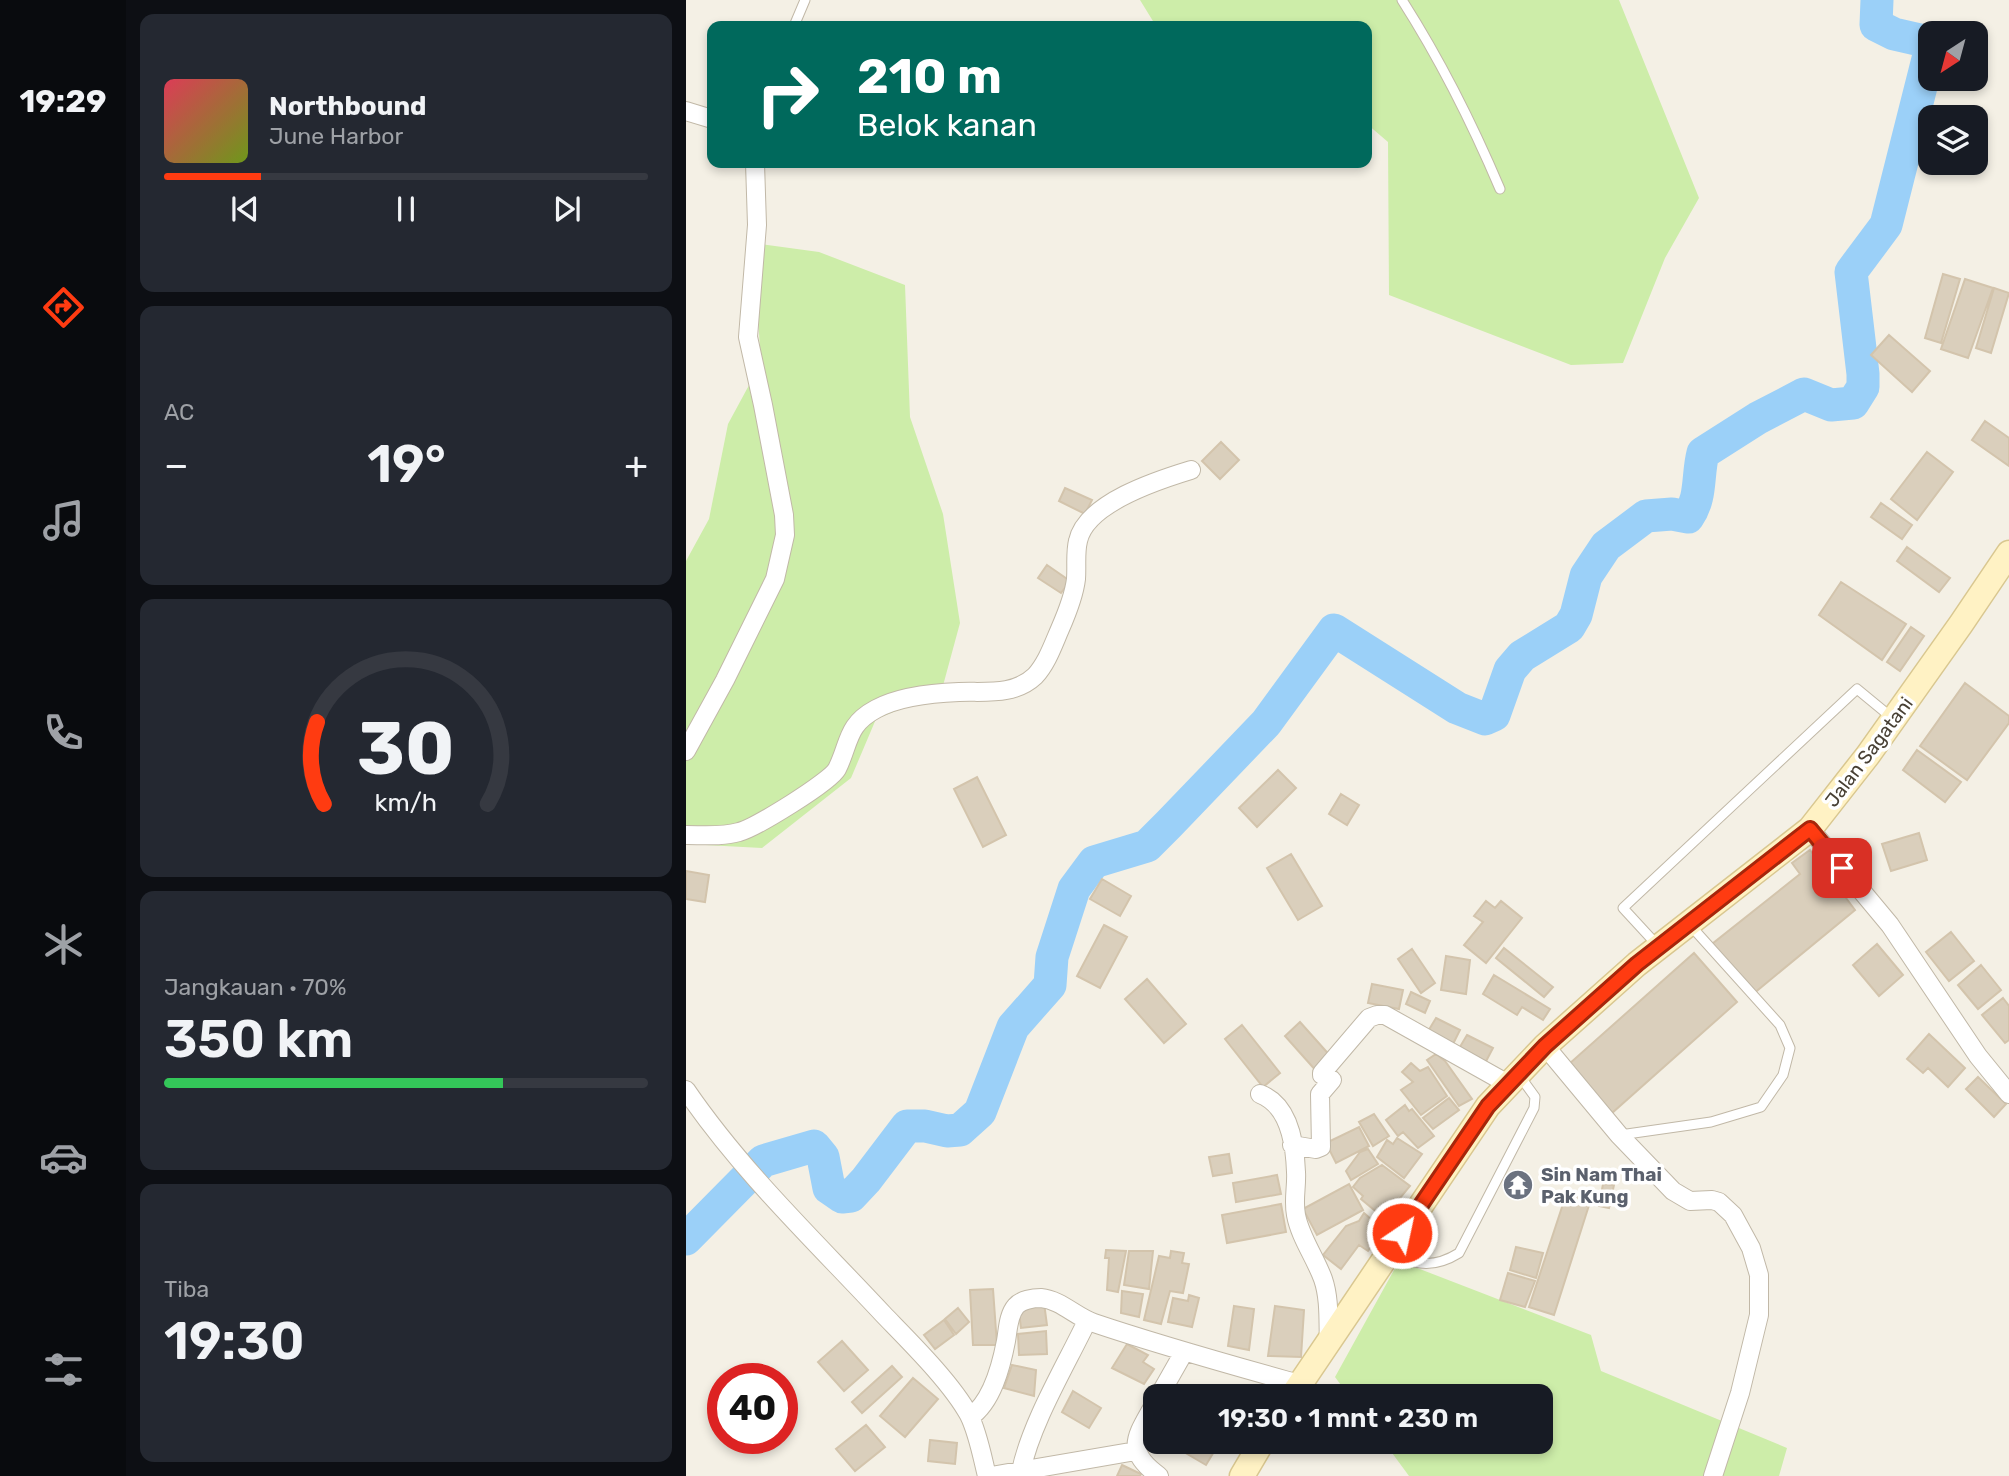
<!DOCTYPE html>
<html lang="id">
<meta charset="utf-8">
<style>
:root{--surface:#171b24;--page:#242831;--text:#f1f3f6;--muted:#9ea1a6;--line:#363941;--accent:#ff3b11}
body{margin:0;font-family:Rubik,sans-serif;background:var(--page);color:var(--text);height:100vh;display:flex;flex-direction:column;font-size:26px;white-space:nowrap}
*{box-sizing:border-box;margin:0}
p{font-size:23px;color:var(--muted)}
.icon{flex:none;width:38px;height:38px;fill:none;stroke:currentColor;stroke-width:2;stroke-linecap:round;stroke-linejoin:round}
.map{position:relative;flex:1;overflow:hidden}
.panel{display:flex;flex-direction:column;gap:14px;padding:14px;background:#0d0f14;width:560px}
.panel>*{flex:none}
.hud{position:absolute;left:21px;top:21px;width:665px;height:147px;border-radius:14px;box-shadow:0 4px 10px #0003;background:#00695c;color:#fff;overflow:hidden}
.needle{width:46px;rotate:216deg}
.buttons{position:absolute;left:1232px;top:21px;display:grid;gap:14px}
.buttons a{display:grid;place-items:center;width:70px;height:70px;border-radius:14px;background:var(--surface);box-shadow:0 4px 10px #0003;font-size:35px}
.speed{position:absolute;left:21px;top:1363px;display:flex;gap:14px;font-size:35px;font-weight:700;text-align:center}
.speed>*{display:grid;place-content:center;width:91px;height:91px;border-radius:50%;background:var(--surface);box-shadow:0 4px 10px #0003;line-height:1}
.speed .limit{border:10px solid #d22;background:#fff;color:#111}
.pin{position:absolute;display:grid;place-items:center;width:60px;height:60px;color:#fff;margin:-30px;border-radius:14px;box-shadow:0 4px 10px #0006}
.me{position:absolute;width:77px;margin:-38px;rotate:34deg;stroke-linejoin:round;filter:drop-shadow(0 0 5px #0008)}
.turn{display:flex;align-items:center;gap:24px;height:147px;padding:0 35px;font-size:32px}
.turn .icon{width:91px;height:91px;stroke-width:2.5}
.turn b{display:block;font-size:49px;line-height:60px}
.big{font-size:52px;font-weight:600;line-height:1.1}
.panel .widget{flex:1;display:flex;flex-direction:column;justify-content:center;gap:10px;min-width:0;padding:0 24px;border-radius:14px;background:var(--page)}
.panel .dial{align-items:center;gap:0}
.dial svg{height:182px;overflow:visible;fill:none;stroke:var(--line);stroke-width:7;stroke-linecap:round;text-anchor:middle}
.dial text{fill:var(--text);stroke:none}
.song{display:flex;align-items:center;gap:21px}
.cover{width:84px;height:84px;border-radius:10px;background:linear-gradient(135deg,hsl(350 70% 55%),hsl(80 70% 35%))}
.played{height:7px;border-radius:4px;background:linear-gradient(90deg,var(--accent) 20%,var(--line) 20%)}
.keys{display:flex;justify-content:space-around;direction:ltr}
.heat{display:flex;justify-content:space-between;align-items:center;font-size:38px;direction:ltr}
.charge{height:10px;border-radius:5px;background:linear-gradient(90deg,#34c759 70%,var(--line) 0)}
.trip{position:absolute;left:457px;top:1384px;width:410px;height:70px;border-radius:14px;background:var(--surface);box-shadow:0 4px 10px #0003;font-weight:600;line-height:70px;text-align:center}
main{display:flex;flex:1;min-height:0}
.menu{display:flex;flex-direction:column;width:126px;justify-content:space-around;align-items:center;background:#090b0e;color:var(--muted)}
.menu .icon{width:49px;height:49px}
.menu .active{color:var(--accent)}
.menu b{font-size:32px;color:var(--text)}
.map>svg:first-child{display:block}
</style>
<main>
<nav class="menu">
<b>19:29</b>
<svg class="icon active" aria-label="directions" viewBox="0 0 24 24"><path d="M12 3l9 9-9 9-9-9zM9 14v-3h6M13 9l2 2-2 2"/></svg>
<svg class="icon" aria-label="music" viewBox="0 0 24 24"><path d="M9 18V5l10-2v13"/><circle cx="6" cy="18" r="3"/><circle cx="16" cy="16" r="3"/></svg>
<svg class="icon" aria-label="phone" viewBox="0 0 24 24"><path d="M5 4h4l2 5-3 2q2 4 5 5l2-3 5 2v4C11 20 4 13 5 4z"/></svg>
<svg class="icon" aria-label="climate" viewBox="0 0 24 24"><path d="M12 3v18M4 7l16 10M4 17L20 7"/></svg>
<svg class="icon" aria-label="car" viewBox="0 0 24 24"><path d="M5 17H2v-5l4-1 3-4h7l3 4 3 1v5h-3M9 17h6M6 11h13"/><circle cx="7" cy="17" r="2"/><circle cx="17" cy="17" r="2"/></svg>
<svg class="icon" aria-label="filters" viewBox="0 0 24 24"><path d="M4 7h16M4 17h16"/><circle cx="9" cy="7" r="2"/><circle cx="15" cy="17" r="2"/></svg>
</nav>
<section class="panel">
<div class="widget">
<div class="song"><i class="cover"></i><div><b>Northbound</b><p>June Harbor</p></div></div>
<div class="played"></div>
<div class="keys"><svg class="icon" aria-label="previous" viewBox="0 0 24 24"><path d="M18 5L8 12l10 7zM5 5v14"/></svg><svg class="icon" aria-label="pause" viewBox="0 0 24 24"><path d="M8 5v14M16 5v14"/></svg><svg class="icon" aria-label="next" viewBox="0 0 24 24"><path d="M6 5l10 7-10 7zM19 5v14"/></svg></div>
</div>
<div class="widget"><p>AC</p>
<div class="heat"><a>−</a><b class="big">19°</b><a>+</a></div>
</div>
<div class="widget dial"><svg viewBox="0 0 100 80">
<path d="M14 69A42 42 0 1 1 86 69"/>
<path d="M14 69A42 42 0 0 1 11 33" stroke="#ff3b11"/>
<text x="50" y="56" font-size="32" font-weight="700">30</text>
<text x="50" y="72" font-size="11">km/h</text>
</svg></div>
<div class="widget"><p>Jangkauan · 70%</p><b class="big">350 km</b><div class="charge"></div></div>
<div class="widget"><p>Tiba</p><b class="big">19:30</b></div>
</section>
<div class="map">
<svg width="1323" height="1476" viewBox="0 0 1323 1476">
<rect width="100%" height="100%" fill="#f4f0e5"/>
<path fill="#cdeda9" d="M 454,0 L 933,0 L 1013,198 L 979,258 L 937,363 L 885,365 L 703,295 L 702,142 L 681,124 L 681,26 L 470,26 Z
M 67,243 L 133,252 L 219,285 L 224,417 L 257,514 L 274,623 L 255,693 L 190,719 L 165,778 L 76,848 L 0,844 L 0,561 L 23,519 L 42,424 L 75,363 Z
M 713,1261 L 905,1335 L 915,1371 L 1101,1448 L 1093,1476 L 723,1476 L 698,1442 L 854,1442 L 854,1396 L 663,1396 L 649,1377 Z"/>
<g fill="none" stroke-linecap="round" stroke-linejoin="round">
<path stroke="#9bd0f8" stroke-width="33" d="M 1191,0 L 1190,25 L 1208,34 L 1243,42 L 1244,50
M 0,1239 L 77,1161 L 128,1146 L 137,1157 L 143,1188 L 156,1197 L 165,1196 L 180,1180 L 221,1126 L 239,1126 L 261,1131 L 274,1130 L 294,1112 L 327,1027 L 364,985 L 366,957 L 388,889 L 408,862 L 461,846 L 483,824 L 580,723 L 648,630 L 771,708 L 799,719 L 808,715 L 824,670 L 836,656 L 883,627 L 890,615 L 900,576 L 920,546 L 960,516 L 986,514 L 1002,517 C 1016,497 1011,476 1017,453 L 1072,418 L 1118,394 L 1145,405 L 1167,403 L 1177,387 L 1177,374 L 1165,272 L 1200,225 L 1244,51"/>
</g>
<path fill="#dacfbc" stroke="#d3c4ac" stroke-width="2" d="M 1257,274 L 1274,279 L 1255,343 L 1239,338 Z
M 1279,279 L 1307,288 L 1282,358 L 1255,349 Z
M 1308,288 L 1323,293 L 1305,353 L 1290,348 Z
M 1203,335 L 1244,371 L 1226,392 L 1185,355 Z
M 1299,421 L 1323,438 L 1323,466 L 1286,440 Z
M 535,442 L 553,460 L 534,479 L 516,461 Z
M 1241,452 L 1267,472 L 1231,520 L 1205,499 Z
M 379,488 L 406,500 L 399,514 L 373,501 Z
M 1195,503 L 1226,525 L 1216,539 L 1185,517 Z
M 1221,547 L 1264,578 L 1253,592 L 1211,561 Z
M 361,565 L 384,581 L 375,593 L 352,578 Z
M 1155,582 L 1220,624 L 1196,660 L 1133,615 Z
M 1225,627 L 1238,636 L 1214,671 L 1201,662 Z
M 1279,683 L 1323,716 L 1323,723 L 1281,780 L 1234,746 Z
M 1231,750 L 1275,782 L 1259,802 L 1217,770 Z
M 592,770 L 610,788 L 571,827 L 553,808 Z
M 291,777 L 320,835 L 297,847 L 268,789 Z
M 655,794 L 673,805 L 661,825 L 643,814 Z
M 1233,833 L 1241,860 L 1205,871 L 1196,844 Z
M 1124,850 L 1169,910 L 1067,994 L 1026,944 L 1114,874 L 1106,863 Z
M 605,854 L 636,906 L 612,920 L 581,868 Z
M 0,871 L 23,875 L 19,902 L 0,899 Z
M 416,879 L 445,896 L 434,916 L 404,899 Z
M 800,901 L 809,908 L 815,901 L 836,918 L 800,963 L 778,945 L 797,922 L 788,916 Z
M 418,925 L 441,937 L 414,988 L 391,976 Z
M 1265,932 L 1288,961 L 1263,981 L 1240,952 Z
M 1191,944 L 1217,975 L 1193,996 L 1167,965 Z
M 818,948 L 867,987 L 858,997 L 810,958 Z
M 726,949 L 749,983 L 735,993 L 712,959 Z
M 1008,953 L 1051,1002 L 926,1113 L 883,1064 Z
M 760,956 L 784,960 L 780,994 L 755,990 Z
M 1295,965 L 1315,990 L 1292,1009 L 1272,985 Z
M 808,975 L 864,1009 L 857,1020 L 836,1007 L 831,1015 L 797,994 Z
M 461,979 L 500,1024 L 478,1043 L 439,999 Z
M 686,984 L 717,990 L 713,1009 L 682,1003 Z
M 725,992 L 744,1001 L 739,1013 L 720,1004 Z
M 1317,998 L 1323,1006 L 1323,1040 L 1319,1043 L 1296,1015 Z
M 750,1018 L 774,1030 L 765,1048 L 741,1033 Z
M 614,1022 L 647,1059 L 632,1073 L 599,1036 Z
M 556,1025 L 594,1073 L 577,1087 L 539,1039 Z
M 1243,1034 L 1279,1068 L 1262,1087 L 1242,1068 L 1237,1073 L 1221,1059 Z
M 781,1035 L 807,1048 L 797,1067 L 771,1052 Z
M 750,1054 L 759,1061 L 786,1099 L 773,1106 L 741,1060 Z
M 725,1063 L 734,1071 L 742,1067 L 761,1096 L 735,1115 L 715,1090 L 727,1082 L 716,1072 Z
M 1292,1077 L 1320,1104 L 1308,1117 L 1280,1089 Z
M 763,1098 L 773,1110 L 747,1129 L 737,1118 Z
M 719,1105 L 723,1111 L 726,1109 L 748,1136 L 732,1148 L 717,1132 L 712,1136 L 700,1120 Z
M 688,1114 L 703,1136 L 687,1146 L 673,1122 Z
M 673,1127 L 683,1146 L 650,1163 L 640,1143 Z
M 711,1138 L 736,1154 L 718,1178 L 691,1157 L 701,1140 L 707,1144 Z
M 682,1149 L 692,1164 L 665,1180 L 660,1171 L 674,1152 Z
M 543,1154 L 546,1173 L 527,1176 L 523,1157 Z
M 696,1165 L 724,1186 L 700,1215 L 693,1214 L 675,1199 L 677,1196 L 667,1187 L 674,1178 Z
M 591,1175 L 595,1194 L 550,1202 L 547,1183 Z
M 663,1184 L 677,1210 L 631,1235 L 617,1209 Z
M 917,1184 L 928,1185 L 923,1208 L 913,1206 Z
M 881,1192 L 905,1199 L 868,1315 L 843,1307 Z
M 595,1204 L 600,1232 L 541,1243 L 536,1215 Z
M 678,1213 L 687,1221 L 684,1225 L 695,1233 L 682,1251 L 673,1245 L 655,1269 L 637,1255 L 660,1226 L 673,1221 Z
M 830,1247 L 857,1253 L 850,1278 L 824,1270 Z
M 420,1250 L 440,1251 L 432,1292 L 421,1290 L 423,1258 L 419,1258 Z
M 443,1251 L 467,1251 L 463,1289 L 438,1285 Z
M 485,1251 L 498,1253 L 496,1263 L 503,1264 L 497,1293 L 484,1291 L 475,1324 L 458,1320 L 473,1256 L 484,1258 Z
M 822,1273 L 849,1281 L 839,1307 L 814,1300 Z
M 307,1289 L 311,1345 L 287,1345 L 284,1290 Z
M 436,1291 L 457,1294 L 453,1317 L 435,1313 Z
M 503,1295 L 513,1298 L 506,1327 L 482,1322 L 487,1298 L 502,1301 Z
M 358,1303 L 361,1325 L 335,1328 L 332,1305 Z
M 548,1306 L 568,1309 L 563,1350 L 542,1346 Z
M 589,1306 L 618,1310 L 615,1357 L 582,1356 Z
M 272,1308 L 283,1322 L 270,1334 L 259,1319 Z
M 258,1320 L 268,1335 L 249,1349 L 238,1335 Z
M 360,1331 L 361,1354 L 333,1355 L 332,1334 Z
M 156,1341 L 182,1370 L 158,1391 L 132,1362 Z
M 441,1344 L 462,1355 L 457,1362 L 468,1369 L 458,1384 L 426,1368 Z
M 326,1365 L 350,1370 L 348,1396 L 318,1388 Z
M 206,1366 L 216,1377 L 176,1413 L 166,1402 Z
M 227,1378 L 252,1399 L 219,1437 L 194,1416 Z
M 387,1391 L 415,1408 L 403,1428 L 376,1412 Z
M 180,1425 L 199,1447 L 169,1471 L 150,1449 Z
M 244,1440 L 271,1443 L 269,1464 L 242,1461 Z
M 487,1442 L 527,1442 L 532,1445 L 520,1465 L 486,1445 Z
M 436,1465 L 455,1474 L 454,1476 L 431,1476 Z"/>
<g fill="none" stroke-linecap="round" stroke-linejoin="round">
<g stroke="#c1b8a7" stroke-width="11">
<path id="lane" d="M 716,0 C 755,61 786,123 814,189
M 108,26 L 119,0
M 972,946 L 937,908 L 1171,689 L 1205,717
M 934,1135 L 1025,1122 L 1075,1107 L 1097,1075 L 1104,1048 L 1094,1025 L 1004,925
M 705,1256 C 732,1264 747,1269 773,1253 L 848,1108 L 849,1097 L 833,1075"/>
</g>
<g stroke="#c1b8a7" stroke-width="20">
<path id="street" d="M 0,111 L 26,119
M 0,751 L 39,680 L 89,579 L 99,535 L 98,515 L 77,405 L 62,337 L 71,225 L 69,163
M 1124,829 L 1204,925 L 1292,1056 L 1323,1094
M 0,835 C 17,835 36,837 53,832 C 69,828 144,782 151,769 C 164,743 160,725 190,709 C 214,696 246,693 273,692 C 299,691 328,696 349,676 C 361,663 367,645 374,629 C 381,613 388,596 390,579 C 391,566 389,553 392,541 C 400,503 472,480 505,470
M 859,1046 L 933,1135 L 987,1191 L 1004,1201 L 1026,1200 L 1033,1202 L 1047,1215 L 1065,1248 L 1073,1275 L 1073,1315 L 1054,1393 L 1027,1476
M 0,1090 C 56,1172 129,1241 197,1314 C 223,1341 265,1382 283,1415 C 292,1433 296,1456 301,1476
M 574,1094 C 603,1105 609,1143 610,1172 C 611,1186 607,1200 610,1215 C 614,1237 629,1257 637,1279 C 644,1299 642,1323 643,1344
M 606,1145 L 630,1149 L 635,1147 L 634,1094 L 646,1080 L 636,1075 L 636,1073 L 683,1018 L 691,1015 L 699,1015 L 822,1084
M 473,1396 L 498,1352
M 469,1403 C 451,1436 437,1450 473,1476
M 284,1417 C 306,1402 315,1367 320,1341 C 322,1330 322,1315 330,1306 C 335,1300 347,1298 355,1298 C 375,1300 390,1317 408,1323 C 476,1346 545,1365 613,1384
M 335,1471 C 345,1423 380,1365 401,1321
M 305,1476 L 450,1451"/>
</g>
<g stroke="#d9c790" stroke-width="27">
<path id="secondary" d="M 606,1396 L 802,1106 L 859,1046 L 951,964 L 1124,829 L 1182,755 L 1275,624 L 1323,553
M 556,1476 L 576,1442"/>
</g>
<use href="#lane" stroke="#fff" stroke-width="9"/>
<use href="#street" stroke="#fff" stroke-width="18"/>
<use href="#secondary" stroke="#fff2c4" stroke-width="24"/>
</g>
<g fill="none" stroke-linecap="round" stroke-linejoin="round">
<g stroke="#a6260b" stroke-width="18">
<path id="route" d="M 716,1233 L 802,1106 L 859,1046 L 951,964 L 1124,829 L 1156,868"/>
</g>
<use href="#route" stroke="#ff3b11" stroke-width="12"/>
</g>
<defs>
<g id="temple-disc" transform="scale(1.575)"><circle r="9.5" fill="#6b7280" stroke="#fff"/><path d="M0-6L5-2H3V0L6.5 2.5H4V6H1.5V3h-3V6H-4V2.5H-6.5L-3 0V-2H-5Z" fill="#fff"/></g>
</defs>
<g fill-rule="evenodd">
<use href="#temple-disc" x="832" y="1185"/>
</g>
<g text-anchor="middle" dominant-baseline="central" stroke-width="7" stroke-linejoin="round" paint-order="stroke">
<g font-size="19" fill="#484034" stroke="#fff">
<text transform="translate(1183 752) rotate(-53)">Jalan Sagatani</text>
</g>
<g font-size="19" font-weight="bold" fill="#5b616d" stroke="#fff" text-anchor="start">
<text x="855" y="1174">Sin Nam Thai<tspan x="855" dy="22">Pak Kung</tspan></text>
</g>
</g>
</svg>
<div class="buttons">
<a><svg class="needle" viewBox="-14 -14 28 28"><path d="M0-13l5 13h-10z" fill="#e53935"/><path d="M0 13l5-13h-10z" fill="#9ea1a6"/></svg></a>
<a><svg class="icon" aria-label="layers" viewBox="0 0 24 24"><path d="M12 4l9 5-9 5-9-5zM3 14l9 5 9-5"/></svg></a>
</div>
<div class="speed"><div class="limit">40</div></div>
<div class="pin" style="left:1156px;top:868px;background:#d93025"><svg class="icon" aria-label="arrive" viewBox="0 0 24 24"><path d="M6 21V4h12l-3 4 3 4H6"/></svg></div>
<svg class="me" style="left:716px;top:1233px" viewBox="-20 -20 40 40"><circle r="17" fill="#ff3b11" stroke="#fff" stroke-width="3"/><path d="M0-11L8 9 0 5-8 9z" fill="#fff"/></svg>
<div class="trip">19:30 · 1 mnt · 230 m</div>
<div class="hud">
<div class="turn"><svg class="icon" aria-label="right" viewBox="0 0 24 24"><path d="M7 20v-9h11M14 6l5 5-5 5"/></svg><div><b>210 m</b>Belok kanan</div></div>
</div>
</div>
</main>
